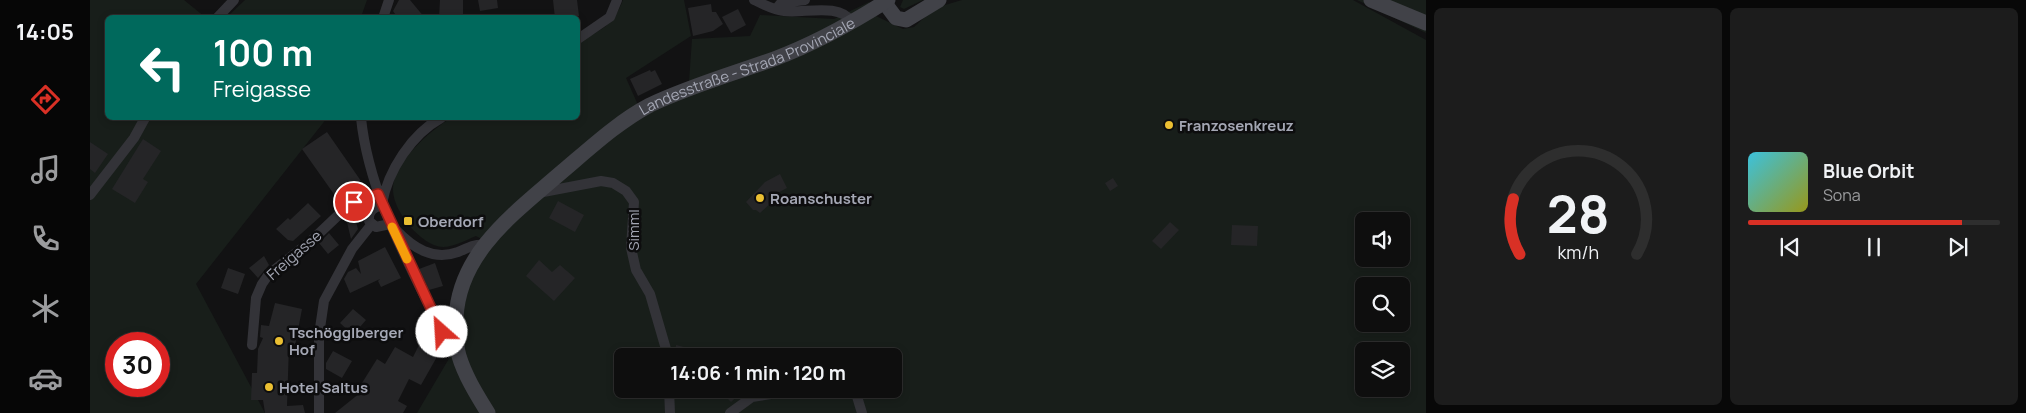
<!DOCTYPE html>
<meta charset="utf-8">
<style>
:root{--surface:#0e0e0e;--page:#1c1c1c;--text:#f1f3f6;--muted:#9b9c9e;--line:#2e2e2e;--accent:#d93025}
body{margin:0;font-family:Manrope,sans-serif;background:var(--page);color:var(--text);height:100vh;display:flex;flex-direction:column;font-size:19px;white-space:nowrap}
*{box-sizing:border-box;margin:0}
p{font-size:16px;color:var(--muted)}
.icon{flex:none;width:28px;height:28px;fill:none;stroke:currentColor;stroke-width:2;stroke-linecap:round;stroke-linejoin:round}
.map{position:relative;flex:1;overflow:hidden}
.drawer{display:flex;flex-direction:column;gap:8px;padding:8px;background:#080808;width:600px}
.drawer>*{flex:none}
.guide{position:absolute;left:15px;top:15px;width:475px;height:105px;border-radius:8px;box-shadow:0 2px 8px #0003,0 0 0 1px var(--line);background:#00695c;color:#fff;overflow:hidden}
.fabs{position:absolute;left:1265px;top:212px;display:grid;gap:10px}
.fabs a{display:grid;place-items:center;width:55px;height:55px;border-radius:8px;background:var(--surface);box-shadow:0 2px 8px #0003,0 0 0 1px var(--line);font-size:25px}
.speed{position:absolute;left:15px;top:332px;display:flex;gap:10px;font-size:25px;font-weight:700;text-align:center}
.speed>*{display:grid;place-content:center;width:65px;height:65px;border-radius:50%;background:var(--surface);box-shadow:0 2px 8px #0003,0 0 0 1px var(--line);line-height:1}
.speed .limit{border:8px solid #d22;background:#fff;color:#111}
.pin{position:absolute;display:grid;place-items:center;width:42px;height:42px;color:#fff;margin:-21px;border:2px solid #fff;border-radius:50%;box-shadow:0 1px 5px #0007}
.me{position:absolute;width:55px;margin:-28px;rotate:334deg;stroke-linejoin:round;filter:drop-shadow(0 0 4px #0008)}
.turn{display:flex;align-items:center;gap:18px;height:105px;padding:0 25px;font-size:22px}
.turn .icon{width:65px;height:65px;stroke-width:2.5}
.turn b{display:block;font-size:35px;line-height:42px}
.drawer .card{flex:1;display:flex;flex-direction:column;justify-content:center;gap:8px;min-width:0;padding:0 18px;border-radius:8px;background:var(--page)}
.drawer .dial{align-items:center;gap:0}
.dial svg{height:130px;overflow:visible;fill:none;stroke:var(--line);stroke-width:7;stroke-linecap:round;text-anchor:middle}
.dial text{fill:var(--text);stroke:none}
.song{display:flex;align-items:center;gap:15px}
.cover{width:60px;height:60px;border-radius:8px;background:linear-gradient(135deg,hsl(190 70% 55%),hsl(60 70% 35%))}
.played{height:5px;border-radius:2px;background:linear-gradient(90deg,var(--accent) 85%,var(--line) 85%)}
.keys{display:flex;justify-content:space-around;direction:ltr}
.drawer .tiles{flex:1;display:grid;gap:8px;grid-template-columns:repeat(2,1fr)}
.trip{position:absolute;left:524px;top:348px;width:288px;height:50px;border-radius:8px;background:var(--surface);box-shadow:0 2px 8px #0003,0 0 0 1px var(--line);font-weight:700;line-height:50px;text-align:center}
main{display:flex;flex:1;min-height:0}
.tabs{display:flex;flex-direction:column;width:90px;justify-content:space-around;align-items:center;background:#060606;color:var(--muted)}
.tabs .icon{width:35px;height:35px}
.tabs .current{color:var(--accent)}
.tabs b{font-size:22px;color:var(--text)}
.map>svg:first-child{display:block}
</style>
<main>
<nav class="tabs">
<b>14:05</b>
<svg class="icon current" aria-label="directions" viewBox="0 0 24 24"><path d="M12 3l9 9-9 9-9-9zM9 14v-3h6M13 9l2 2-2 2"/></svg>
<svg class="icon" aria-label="music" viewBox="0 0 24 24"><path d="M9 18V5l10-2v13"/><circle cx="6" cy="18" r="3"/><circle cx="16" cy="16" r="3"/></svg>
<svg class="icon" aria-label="phone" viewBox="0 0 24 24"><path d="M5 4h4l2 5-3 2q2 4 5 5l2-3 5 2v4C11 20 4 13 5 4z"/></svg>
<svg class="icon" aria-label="climate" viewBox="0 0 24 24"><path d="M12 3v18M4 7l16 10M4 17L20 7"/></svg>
<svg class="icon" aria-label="car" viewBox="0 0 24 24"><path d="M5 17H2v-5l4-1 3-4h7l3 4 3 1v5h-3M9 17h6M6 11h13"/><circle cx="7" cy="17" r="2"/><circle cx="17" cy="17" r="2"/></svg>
</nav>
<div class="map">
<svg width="1336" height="413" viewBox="0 0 1336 413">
<rect width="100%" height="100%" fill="#121213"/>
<path fill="#181e1a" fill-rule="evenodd" d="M 0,0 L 94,0 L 115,17 L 18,18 L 18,118 L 237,118 L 106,284 L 175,413 L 0,413 ZM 26,344 L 69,344 L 69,386 L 26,386 Z
M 155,0 L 277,0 L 271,17 L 137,17 Z
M 533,0 L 594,0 L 601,36 L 536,78 L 548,105 L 599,82 L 602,39 L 660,36 L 670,15 L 744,19 L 779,2 L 786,16 L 813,29 L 824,27 L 845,8 L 872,0 L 1263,0 L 1336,40 L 1336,413 L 327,413 L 374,333 L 374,301 L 381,275 L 399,243 L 386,236 C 376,240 364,247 353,247 C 331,246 303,211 303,190 C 302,163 341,130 361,118 L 488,118 L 488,43 C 512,28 522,28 533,0 ZM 1274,221 L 1311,221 L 1311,259 L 1274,259 ZM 1274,286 L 1311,286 L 1311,324 L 1274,324 ZM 1274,351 L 1311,351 L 1311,389 L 1274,389 ZM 532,356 L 802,356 L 802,389 L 532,389 Z
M 813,0 L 833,0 L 814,9 L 810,7 Z
M 1267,0 L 1336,0 L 1336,33 Z"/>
<path fill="#252527" d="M 309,0 L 320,0 L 335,18 L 308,18 L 303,11 Z
M 350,0 L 373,0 L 373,18 L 349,18 Z
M 388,0 L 407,0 L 408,8 L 390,11 Z
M 463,0 L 487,0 L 489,16 L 465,18 Z
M 621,4 L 622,12 L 626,12 L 633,24 L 623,31 L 603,36 L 598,8 Z
M 648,9 L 656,25 L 641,33 L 632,17 Z
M 560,70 L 561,72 L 565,70 L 572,84 L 548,96 L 540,79 Z
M 237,132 L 271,181 L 246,197 L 212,149 Z
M 53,139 L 71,151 L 53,179 L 58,182 L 45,203 L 22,189 Z
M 0,142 L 18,154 L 5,173 L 0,169 Z
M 690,174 L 697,188 L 680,197 L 684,200 L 670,213 L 666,210 L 663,210 L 656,202 L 675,182 Z
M 1023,178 L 1028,186 L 1020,191 L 1015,183 Z
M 468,201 L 494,215 L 485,232 L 459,218 Z
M 218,203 L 231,216 L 203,241 L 198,240 L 186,229 L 198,218 L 200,220 Z
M 263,211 L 268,229 L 261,239 L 256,218 Z
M 1080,222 L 1089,230 L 1071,249 L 1062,241 Z
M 1142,225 L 1168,226 L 1167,246 L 1141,245 Z
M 239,233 L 249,245 L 238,254 L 229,243 Z
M 295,247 L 311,278 L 291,287 L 288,281 L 290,279 L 260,293 L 254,279 L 258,272 L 266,268 L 271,274 L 268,261 Z
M 174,256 L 179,265 L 168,278 L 159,268 Z
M 449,260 L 462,272 L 470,265 L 485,278 L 464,301 L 436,276 Z
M 345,263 L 353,286 L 339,290 L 329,269 Z
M 138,268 L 155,274 L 148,294 L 131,288 Z
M 185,303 L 212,309 L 205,346 L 199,345 L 197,406 L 213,405 L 215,413 L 175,413 L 173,400 L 161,400 L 162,373 L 167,373 L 168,349 L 173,338 L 170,337 L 171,325 L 179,326 Z
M 263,309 L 276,320 L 263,335 L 250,323 Z
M 329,345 L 348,355 L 331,385 L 319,379 L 308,401 L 317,406 L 313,413 L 245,413 L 270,393 L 267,391 L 287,359 L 295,364 L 305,347 L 323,357 Z
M 586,345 L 602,349 L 601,356 L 585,356 Z
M 243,351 L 262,361 L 252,378 L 236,369 L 236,363 Z
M 628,389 L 655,389 L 641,402 Z"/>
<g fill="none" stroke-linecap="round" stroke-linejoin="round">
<path stroke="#333338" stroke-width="10" d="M 664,0 C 673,4 683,10 694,11 C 713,14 749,2 762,22
M 686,9 L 691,3 L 715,0
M 127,18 L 144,0
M 293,18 L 299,0
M 488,39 L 520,17 L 527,0
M 271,118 C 279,195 319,263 352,332 L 358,339 L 366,340
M 448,193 L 511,181 L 523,183 L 536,191 L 544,202 L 541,248 L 546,270 L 560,294 L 578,356
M 0,195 L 44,138 L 55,118
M 292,204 C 298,170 322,134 351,118
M 292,205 C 283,208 278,211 279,221 L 286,227 L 300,224
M 306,230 C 323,248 343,261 368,252 C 378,248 383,244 394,245
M 162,345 L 166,298 L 172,284 L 179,274 L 221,241 L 259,205 L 288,194
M 579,389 L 580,413
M 748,389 L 765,390 L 772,413
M 229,413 L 229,335 L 234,301 L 262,249 L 281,225
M 640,413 L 662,397 L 712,389"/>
<g stroke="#414248" stroke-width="15">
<path d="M 1281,0 L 1336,23"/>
<path d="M 794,2 L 806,18 L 816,20 L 849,0"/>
<path id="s1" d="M 398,413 C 387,395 375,376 369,356 C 365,343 366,331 366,318 C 369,254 422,215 467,176 C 497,151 526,123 560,105 C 600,86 642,74 684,59 C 724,44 762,23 798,0"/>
</g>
</g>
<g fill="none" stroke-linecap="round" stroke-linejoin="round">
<g stroke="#8d1f18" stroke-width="12">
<path id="route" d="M 264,202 L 288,194 L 352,332"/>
</g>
<use href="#route" stroke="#d93025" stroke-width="9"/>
<path stroke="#f59e0b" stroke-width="9" d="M 302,227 L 317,259"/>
</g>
<g fill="#ebbf32" stroke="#0d0d0e" stroke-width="2">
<circle cx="1079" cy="125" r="5"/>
<circle cx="670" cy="198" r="5"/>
<rect x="313" y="216" width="10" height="10" rx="2.5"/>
<circle cx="189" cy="341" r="5"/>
<circle cx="179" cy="387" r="5"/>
</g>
<g text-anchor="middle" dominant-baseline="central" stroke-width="5" stroke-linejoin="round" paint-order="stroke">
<g font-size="15" fill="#a4a7b4" stroke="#0d0d0e">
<text stroke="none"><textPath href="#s1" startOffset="504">Landesstraße - Strada Provinciale</textPath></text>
<text transform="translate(543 230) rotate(-90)">Simml</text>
<text transform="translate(204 255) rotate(-41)">Freigasse</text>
</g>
<g font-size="15" font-weight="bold" fill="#a4a7b4" stroke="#0d0d0e" text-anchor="start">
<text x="1089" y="125">Franzosenkreuz</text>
<text x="680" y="198">Roanschuster</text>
<text x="328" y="221">Oberdorf</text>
<text x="199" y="332">Tschögglberger<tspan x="199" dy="17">Hof</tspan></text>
<text x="189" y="387">Hotel Saltus</text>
</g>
</g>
</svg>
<div class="fabs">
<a><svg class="icon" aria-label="sound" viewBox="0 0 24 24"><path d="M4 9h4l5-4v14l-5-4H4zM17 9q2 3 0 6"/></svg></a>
<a><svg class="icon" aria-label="search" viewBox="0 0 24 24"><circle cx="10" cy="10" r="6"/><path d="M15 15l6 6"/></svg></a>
<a><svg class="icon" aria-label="layers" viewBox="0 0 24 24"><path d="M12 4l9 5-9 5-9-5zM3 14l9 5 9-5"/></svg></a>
</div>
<div class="speed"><div class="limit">30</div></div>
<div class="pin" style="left:264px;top:202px;background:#d93025"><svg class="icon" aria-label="arrive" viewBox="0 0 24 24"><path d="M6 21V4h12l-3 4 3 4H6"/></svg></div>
<svg class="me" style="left:352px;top:332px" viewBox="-20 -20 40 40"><circle r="19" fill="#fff"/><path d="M0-13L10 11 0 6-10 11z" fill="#d93025"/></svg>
<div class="trip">14:06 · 1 min · 120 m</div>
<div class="guide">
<div class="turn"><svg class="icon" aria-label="left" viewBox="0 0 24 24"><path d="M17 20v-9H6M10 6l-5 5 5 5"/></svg><div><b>100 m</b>Freigasse</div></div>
</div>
</div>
<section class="drawer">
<div class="tiles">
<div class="card dial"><svg viewBox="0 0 100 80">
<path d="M14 69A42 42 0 1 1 86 69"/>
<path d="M14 69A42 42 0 0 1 10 35" stroke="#d93025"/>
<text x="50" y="56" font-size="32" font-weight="700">28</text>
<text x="50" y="72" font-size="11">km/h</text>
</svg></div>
<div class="card">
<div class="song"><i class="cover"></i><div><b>Blue Orbit</b><p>Sona</p></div></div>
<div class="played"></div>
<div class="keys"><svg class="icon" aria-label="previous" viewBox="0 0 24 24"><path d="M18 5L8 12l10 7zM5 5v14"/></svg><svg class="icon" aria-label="pause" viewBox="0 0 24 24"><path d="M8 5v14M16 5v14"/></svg><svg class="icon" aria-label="next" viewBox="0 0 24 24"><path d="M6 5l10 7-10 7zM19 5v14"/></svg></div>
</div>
</div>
</section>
</main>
